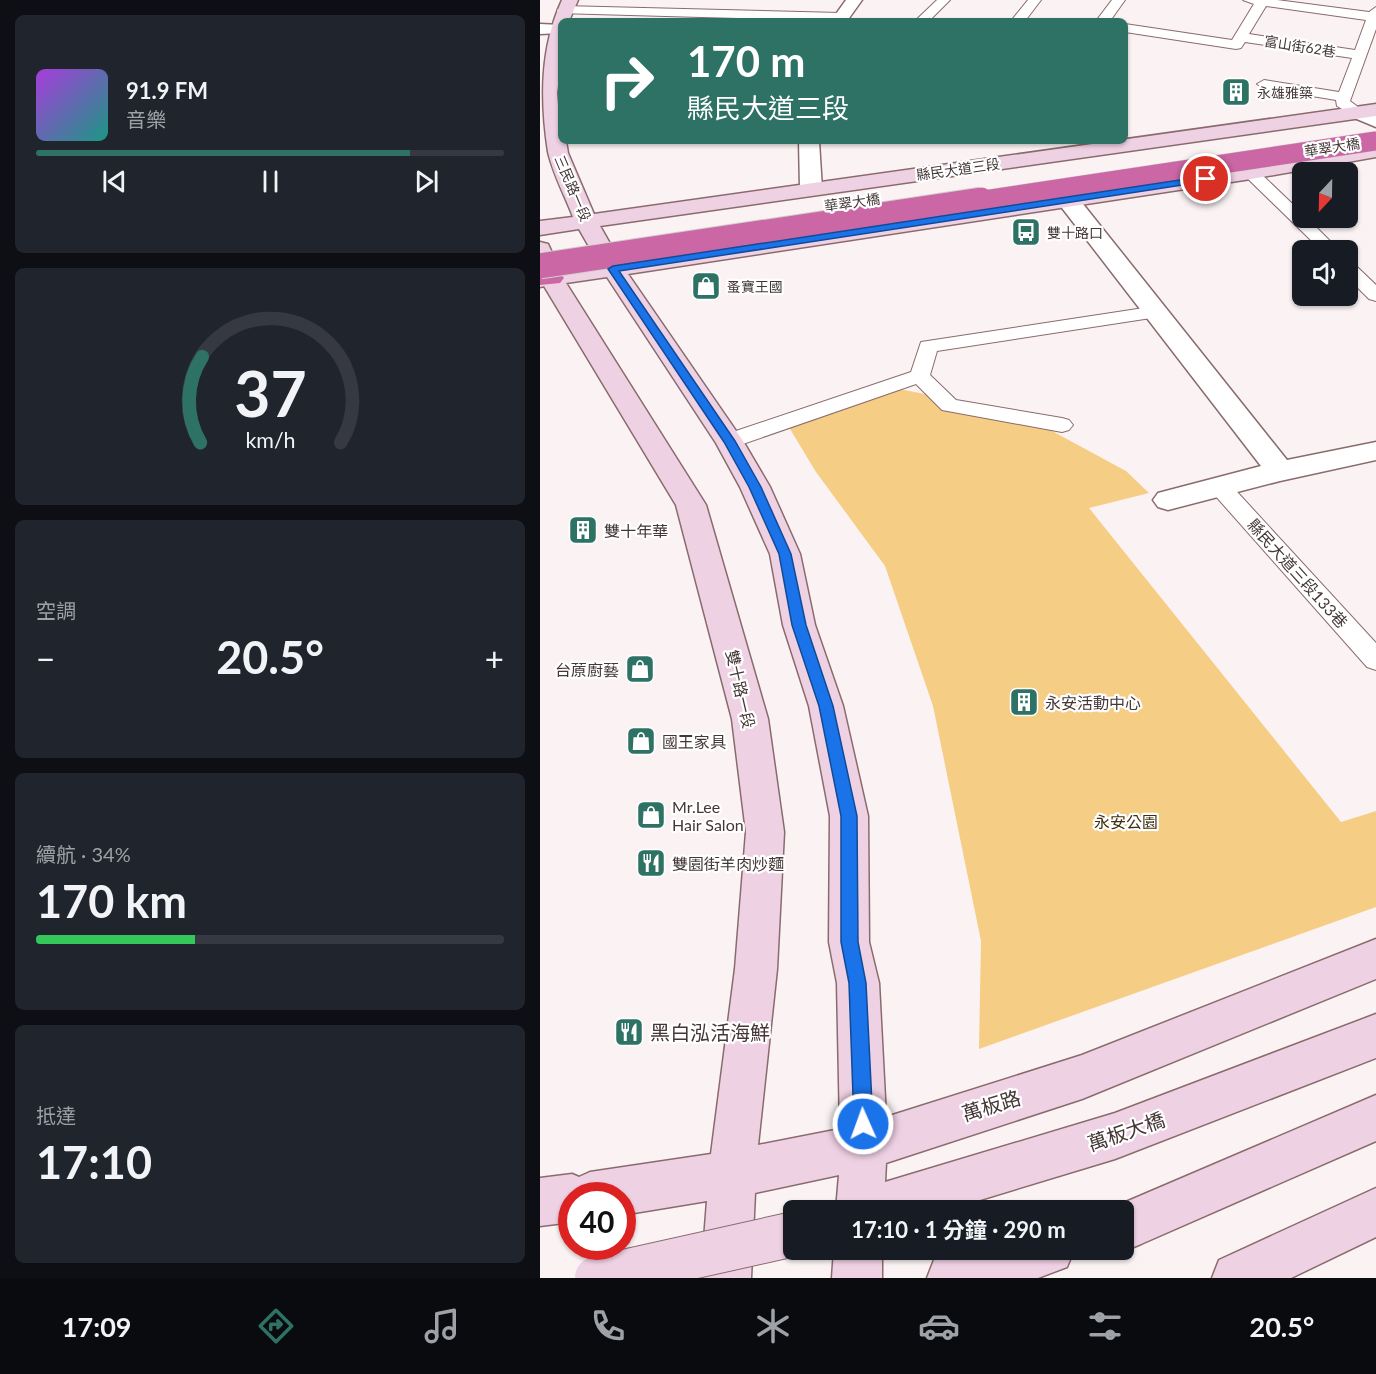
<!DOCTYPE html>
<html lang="zh-TW">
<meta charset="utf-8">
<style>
:root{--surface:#171b24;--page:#20242c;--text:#f1f3f6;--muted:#9ea1a6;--line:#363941;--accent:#2d7265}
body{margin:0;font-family:Lato,"Noto Sans TC",sans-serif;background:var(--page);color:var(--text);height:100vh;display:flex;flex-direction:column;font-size:22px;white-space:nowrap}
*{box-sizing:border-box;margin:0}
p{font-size:20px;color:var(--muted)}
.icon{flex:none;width:33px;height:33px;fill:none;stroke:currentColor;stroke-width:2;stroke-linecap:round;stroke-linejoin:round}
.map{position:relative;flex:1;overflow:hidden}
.panel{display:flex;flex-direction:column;gap:15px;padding:15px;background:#0d0f14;width:540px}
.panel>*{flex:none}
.hud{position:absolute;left:18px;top:18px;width:570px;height:126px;border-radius:9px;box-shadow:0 2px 4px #0004;background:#2d7265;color:#fff;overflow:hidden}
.needle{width:39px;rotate:202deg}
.buttons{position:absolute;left:752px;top:162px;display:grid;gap:12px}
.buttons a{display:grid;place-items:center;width:66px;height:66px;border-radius:9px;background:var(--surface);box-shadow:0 2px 4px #0004;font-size:30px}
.speed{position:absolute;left:18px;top:1182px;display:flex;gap:12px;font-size:30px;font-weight:700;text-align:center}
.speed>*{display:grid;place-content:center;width:78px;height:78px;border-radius:50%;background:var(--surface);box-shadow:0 2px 4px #0004;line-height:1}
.speed .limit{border:9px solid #d22;background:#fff;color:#111}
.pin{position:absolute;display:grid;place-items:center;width:51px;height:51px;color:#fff;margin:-26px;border:3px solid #fff;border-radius:50%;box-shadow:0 2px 6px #0007}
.me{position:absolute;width:66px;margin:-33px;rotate:358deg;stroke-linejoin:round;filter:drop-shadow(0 0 4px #0008)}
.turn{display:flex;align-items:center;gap:21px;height:126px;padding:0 30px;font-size:27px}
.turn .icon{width:78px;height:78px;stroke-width:2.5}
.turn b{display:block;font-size:42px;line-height:51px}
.big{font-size:45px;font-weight:700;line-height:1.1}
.panel .tile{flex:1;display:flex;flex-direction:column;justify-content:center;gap:9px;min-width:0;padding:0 21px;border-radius:9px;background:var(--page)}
.panel .dial{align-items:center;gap:0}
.dial svg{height:156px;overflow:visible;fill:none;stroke:var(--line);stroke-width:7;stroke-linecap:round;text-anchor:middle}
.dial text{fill:var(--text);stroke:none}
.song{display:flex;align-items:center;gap:18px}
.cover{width:72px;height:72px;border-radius:9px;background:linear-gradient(135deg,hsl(280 70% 55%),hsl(170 70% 35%))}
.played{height:6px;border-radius:3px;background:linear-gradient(90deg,var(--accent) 80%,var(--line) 80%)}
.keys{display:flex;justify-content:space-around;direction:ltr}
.heat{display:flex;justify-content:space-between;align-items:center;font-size:33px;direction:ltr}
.charge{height:9px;border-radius:4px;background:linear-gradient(90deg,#34c759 34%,var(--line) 0)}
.trip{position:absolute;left:243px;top:1200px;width:351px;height:60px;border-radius:9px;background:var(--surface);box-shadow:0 2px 4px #0004;font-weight:700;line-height:60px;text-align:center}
.menu{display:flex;height:96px;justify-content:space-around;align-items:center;background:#090b0e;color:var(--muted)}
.menu .icon{width:42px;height:42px}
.menu .active{color:var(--accent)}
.menu b{font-size:27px;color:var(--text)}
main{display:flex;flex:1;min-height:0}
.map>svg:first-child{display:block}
</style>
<main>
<section class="panel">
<div class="tile">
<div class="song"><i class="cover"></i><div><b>91.9 FM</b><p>音樂</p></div></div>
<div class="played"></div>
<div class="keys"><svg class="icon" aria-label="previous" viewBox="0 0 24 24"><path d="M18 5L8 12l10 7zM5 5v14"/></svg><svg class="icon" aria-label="pause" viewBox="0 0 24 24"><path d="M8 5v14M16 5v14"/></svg><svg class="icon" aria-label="next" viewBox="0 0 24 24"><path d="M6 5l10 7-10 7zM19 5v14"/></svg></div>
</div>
<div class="tile dial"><svg viewBox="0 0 100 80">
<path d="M14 69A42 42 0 1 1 86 69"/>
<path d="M14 69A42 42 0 0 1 15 25" stroke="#2d7265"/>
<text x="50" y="56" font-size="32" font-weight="700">37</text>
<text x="50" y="72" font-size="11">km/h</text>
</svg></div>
<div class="tile"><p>空調</p>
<div class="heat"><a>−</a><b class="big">20.5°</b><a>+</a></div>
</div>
<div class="tile"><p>續航 · 34%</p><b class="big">170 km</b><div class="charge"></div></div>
<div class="tile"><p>抵達</p><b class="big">17:10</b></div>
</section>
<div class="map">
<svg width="836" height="1278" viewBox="0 0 836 1278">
<rect width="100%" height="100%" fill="#fbf3f3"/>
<path fill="#f5cd85" d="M 348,387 L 475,411 L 586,471 L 609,493 L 549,508 L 801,822 L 836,811 L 836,907 L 439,1049 L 441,941 L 393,706 L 345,566 L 276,472 L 247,424 Z"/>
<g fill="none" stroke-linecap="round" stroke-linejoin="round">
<g stroke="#8a6b6c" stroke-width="2">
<path id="lane" d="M 397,0 L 410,0 L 389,21 L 375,21 Z
M 488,0 L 501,0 L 485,21 L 471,21 Z
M 572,0 L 585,0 L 570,21 L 556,21 Z
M 703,0 L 737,0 L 829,12 L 836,7 L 836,29 L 810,101 L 826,113 L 824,116 L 814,116 L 797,106 L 796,100 L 724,88 L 717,84 L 724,80 L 799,92 L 812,58 L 705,42 L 701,48 L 696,49 L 585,32 L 585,24 L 692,40 L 714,4 ZM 726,6 L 826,20 L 815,50 L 709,34 Z
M 23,6 L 300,13 L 306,17 L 300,21 L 18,13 L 17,10 Z
M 711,168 L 717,170 L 762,213 L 762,218 L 767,218 L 799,250 L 781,250 L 705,176 L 703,173 L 705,170 Z
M 807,262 L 813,263 L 836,285 L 836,301 L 829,299 L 807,277 Z
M 617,306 L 626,312 L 624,316 L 397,351 L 390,375 L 416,400 L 522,418 L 529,420 L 533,425 L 529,430 L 522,432 L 402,410 L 376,384 L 197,446 L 181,446 L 178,441 L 181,436 L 371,372 L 381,342 Z
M 680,479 L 688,482 L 836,643 L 836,670 L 827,667 L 672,492 L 669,487 L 672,482 Z"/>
</g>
<g stroke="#8a6b6c" stroke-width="3">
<path id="street" d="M 306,0 L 322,0 L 307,21 L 291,21 Z
M 0,24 L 21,25 L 21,33 L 0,34 Z
M 819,107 L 836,114 L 836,127 L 812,117 L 809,113 L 812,109 Z
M 259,141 L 279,141 L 282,189 L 279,194 L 263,194 L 260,189 Z
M 527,193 L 535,194 L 747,460 L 836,442 L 836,460 L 740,481 L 628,510 L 618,507 L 613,500 L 618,493 L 721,466 L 519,204 L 516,199 L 519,194 Z"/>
</g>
<g stroke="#8a6b6c" stroke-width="3">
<path id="secondary" d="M 22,0 L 38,0 L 29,21 L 21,21 L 21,65 L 17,93 L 21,141 L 26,141 L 28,153 L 54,214 L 836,104 L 836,116 L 60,226 L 80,261 L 711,167 L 836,145 L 836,157 L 711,179 L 88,274 L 203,441 L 230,487 L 260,554 L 275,625 L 303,706 L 328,816 L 329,942 L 339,983 L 346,1117 L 542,1055 L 836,939 L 836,979 L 542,1099 L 346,1163 L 345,1182 L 575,1113 L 836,1014 L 836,1058 L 575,1159 L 407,1210 L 296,1210 L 299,1175 L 215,1193 L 211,1278 L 161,1278 L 167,1201 L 82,1215 L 82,1196 L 32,1196 L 32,1222 L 0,1226 L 0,1178 L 32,1174 L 39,1177 L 50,1172 L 171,1154 L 195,969 L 206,832 L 192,719 L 136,505 L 4,286 L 0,287 L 0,242 L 8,244 L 20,270 L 59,264 L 39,229 L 0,235 L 0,221 L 33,217 C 25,196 13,174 8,152 C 0,100 0,48 22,0 ZM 67,277 L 176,443 L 200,487 L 230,554 L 243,625 L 269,706 L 290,816 L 289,942 L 297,983 L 300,1129 L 218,1145 L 237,969 L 244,832 L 228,719 L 166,505 L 26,283 Z
M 836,1095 L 836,1141 L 601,1244 L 584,1251 L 580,1250 L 584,1250 L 584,1210 L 567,1210 Z
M 836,1188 L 836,1237 L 751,1278 L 672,1278 L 679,1260 Z
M 294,1250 L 342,1250 L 342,1278 L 292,1278 Z
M 425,1250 L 534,1250 L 527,1267 L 498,1278 L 387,1278 L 394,1260 Z"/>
</g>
<g stroke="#d2cfcf" stroke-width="3">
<path id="highway" d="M 0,271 L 20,273 L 24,278 L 20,283 L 0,285 Z"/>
</g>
<use href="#lane" fill="#fff" fill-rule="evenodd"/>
<use href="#street" fill="#fff" fill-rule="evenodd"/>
<use href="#secondary" fill="#efd1e4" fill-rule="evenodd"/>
<use href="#highway" fill="#ca67a4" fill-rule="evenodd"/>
<g stroke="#8a6b6c" stroke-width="46" stroke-linecap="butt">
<path id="secondary-bridge" d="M 57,1278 L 254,1234"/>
</g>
<g stroke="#d2cfcf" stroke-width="20" stroke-linecap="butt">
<path id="highway-bridge-far1" d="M 431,202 L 836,141"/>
</g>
<g stroke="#d2cfcf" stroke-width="27" stroke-linecap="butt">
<path id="highway-bridge" d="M 0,266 L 441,200"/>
</g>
<use href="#secondary-bridge" stroke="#efd1e4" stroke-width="44"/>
<use href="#highway-bridge-far1" stroke="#ca67a4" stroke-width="19"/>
<use href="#highway-bridge" stroke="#ca67a4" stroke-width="25"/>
</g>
<path fill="#1a73e8" stroke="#114b97" stroke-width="1.5" d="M 666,176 L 669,181 L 79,271 L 195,441 L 221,487 L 251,554 L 266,625 L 293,706 L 317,816 L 318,942 L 326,983 L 333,1124 L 330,1130 L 323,1133 L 316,1130 L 314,1124 L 309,983 L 301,942 L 301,816 L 279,706 L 252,625 L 239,554 L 209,487 L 184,442 L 68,269 L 73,266 Z"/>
<defs>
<g id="building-square" transform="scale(1.5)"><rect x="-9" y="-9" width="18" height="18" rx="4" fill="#2d7265" stroke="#fff"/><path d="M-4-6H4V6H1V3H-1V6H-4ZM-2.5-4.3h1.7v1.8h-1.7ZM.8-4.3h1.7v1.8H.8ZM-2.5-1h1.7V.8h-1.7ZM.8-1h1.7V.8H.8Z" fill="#fff"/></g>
<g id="bus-square" transform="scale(1.5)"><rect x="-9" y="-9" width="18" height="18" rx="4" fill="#2d7265" stroke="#fff"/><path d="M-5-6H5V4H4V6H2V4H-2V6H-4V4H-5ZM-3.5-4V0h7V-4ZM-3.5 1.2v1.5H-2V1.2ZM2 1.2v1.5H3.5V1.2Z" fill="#fff"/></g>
<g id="shop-square" transform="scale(1.5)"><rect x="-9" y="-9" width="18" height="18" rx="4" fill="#2d7265" stroke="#fff"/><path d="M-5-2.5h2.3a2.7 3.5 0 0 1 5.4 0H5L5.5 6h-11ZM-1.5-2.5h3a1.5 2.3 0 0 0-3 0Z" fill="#fff"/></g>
<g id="restaurant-square" transform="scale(1.5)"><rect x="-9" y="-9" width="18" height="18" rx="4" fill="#2d7265" stroke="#fff"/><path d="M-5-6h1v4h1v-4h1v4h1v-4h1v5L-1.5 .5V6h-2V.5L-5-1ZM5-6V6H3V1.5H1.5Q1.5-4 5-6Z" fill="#fff"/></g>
</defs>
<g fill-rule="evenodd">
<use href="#building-square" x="696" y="92"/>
<use href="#bus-square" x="486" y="232"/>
<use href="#shop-square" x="166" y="286"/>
<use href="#building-square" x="43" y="530"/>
<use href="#shop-square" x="100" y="669"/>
<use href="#building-square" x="484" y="702"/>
<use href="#shop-square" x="101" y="741"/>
<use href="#shop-square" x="111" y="815"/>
<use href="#restaurant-square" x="111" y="863"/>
<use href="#restaurant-square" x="89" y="1032"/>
</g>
<g text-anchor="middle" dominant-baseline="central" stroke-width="4.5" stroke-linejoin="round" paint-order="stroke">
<g font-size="14" fill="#453737" stroke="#fff">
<text transform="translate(760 46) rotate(9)">富山街62巷</text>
<text transform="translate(792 147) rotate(-9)">華翠大橋</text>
<text transform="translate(418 169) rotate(-8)">縣民大道三段</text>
<text transform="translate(33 188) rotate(67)">三民路一段</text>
<text transform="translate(312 202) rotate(-8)">華翠大橋</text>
</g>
<g font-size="14" fill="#453737" stroke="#fff" text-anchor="start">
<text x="717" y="92">永雄雅築</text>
<text x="507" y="232">雙十路口</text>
<text x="187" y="286">蚤寶王國</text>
</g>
<g font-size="16" fill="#453737" stroke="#fff" text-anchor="start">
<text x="64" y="530">雙十年華</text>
<text x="79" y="669" text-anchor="end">台蒝廚藝</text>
<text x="505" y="702">永安活動中心</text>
<text x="122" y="741">國王家具</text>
<text x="132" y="806">Mr.Lee<tspan x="132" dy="18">Hair Salon</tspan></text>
<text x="132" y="863">雙園街羊肉炒麵</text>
</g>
<g font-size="16" fill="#453737" stroke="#fff">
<text transform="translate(758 573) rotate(48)">縣民大道三段133巷</text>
<text transform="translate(201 689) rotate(77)">雙十路一段</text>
</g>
<g font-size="16" fill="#3f2f0e" stroke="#fff">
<text x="586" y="821">永安公園</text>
</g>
<g font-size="20" fill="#453737" stroke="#fff" text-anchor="start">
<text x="110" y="1032">黑白泓活海鮮</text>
</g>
<g font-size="20" fill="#453737" stroke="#fff">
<text transform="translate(451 1105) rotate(-17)">萬板路</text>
<text transform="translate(586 1131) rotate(-19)">萬板大橋</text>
</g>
</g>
</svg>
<div class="buttons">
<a><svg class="needle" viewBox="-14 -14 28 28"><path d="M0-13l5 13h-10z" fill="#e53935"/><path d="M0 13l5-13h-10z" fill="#9ea1a6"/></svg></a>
<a><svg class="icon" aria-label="sound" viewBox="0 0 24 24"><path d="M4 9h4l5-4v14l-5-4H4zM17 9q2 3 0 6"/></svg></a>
</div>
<div class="speed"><div class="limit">40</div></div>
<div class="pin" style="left:666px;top:179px;background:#d93025"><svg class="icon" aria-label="arrive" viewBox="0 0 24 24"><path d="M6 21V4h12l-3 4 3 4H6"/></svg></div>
<svg class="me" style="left:323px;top:1124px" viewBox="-20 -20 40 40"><circle r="17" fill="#1a73e8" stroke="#fff" stroke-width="3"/><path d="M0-11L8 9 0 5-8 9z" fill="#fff"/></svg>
<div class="trip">17:10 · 1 分鐘 · 290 m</div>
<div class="hud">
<div class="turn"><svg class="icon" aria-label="right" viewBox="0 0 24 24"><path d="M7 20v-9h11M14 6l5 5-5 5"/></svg><div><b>170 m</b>縣民大道三段</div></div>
</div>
</div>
</main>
<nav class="menu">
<b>17:09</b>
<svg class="icon active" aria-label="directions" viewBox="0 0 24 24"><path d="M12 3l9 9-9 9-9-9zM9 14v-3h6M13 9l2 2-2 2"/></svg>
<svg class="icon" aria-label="music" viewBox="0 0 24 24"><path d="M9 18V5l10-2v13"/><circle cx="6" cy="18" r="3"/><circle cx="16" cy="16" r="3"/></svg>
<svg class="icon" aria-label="phone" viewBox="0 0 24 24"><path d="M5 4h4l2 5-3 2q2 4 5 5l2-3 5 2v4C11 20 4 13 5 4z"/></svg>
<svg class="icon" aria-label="climate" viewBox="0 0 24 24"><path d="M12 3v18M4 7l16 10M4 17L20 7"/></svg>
<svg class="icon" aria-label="car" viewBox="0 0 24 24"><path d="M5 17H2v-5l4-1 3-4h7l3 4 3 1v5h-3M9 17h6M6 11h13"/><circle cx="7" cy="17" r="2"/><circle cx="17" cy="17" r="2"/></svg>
<svg class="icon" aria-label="filters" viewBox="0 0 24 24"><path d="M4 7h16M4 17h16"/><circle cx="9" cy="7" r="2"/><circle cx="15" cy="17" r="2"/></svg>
<b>20.5°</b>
</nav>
